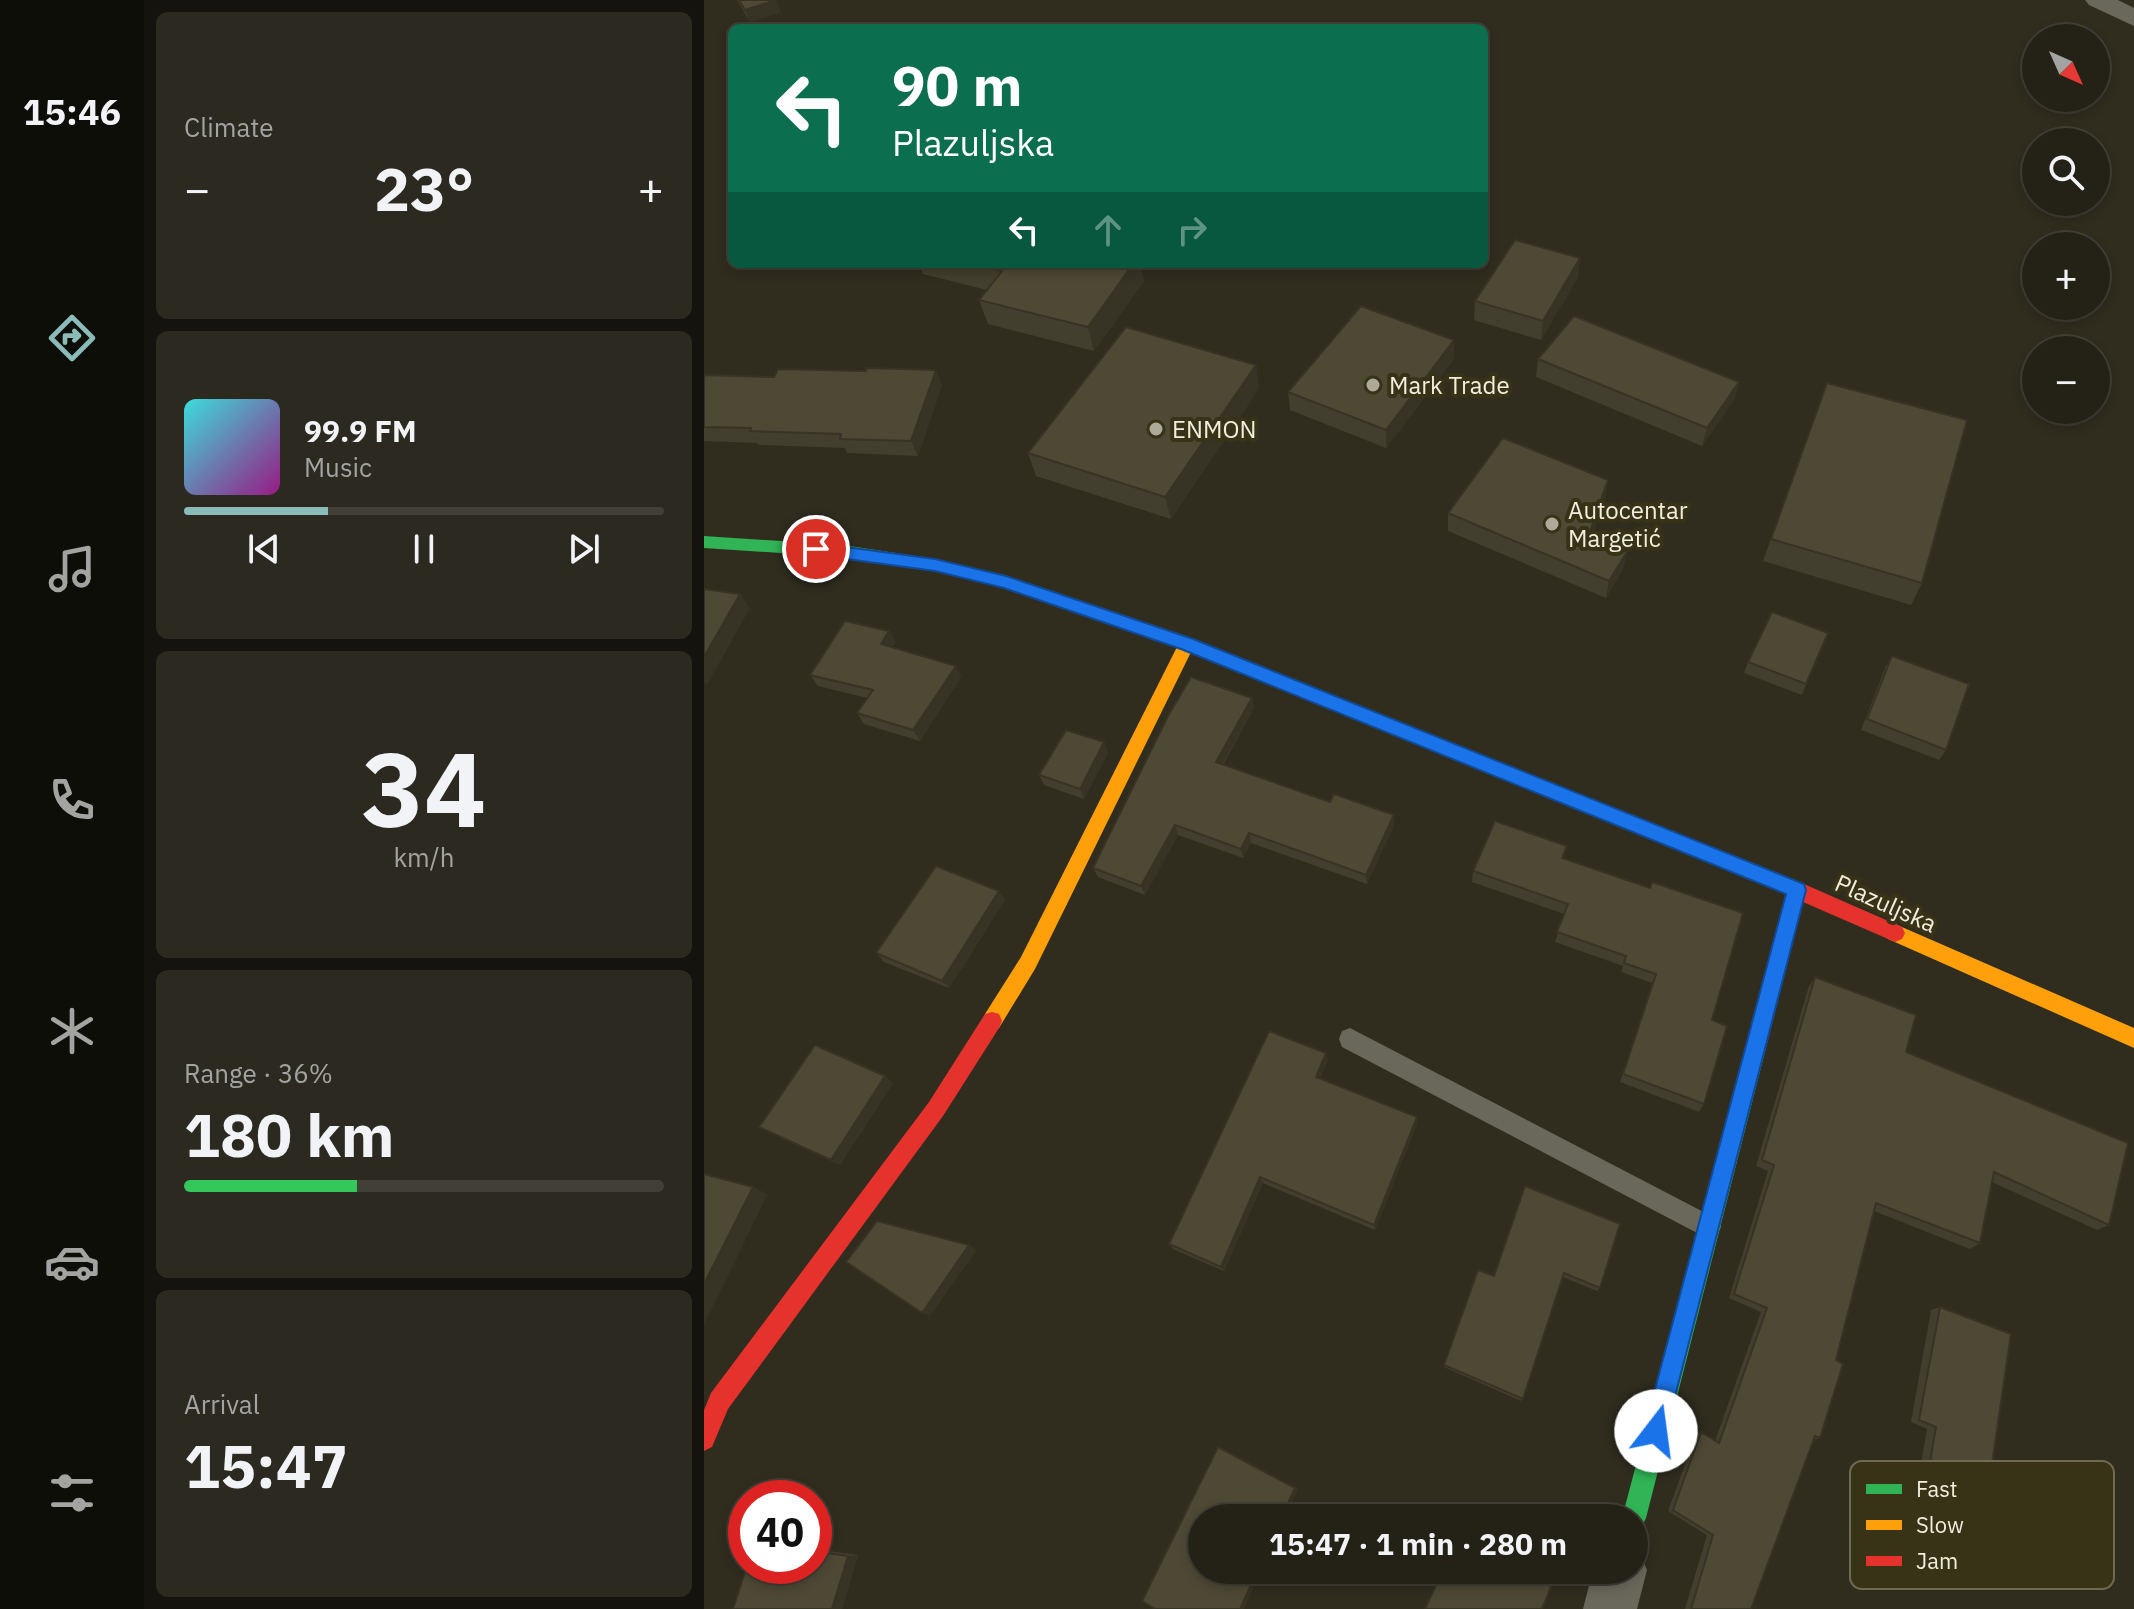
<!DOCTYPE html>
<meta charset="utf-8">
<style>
:root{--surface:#242217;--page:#2c2a20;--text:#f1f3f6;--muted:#a3a4a1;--line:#413f36;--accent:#8bbbb9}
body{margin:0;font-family:"IBM Plex Sans",sans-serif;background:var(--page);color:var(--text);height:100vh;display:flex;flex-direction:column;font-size:30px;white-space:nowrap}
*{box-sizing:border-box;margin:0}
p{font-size:26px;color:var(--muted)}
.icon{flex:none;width:44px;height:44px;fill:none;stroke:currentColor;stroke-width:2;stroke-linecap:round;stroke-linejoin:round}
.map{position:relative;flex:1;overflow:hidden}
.panel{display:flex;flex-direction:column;gap:12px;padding:12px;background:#14130d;width:560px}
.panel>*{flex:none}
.hud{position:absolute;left:24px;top:24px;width:760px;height:244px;border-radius:12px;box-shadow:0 4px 12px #0003,0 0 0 2px var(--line);background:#0b6e4f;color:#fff;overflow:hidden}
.needle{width:52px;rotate:135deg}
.controls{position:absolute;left:1318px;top:24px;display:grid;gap:16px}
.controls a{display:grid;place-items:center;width:88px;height:88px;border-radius:50%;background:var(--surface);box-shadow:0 4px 12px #0003,0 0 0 2px var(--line);font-size:40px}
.speed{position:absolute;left:24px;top:1480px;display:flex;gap:16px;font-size:40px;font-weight:700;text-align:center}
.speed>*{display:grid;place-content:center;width:104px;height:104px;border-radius:50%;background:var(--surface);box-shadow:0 4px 12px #0003,0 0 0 2px var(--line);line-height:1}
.speed .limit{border:12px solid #d22;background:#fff;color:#111}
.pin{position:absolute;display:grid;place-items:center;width:68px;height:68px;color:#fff;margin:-34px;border:4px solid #fff;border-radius:50%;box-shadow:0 2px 8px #0007}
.me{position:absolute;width:88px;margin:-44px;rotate:15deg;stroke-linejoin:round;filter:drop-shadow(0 0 6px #0008)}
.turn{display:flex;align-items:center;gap:28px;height:168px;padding:0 32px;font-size:36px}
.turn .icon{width:104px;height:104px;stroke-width:2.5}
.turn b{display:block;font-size:56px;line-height:68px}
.lanes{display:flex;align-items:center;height:76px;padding:0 32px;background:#0003;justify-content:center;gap:40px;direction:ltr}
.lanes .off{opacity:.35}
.big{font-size:60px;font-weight:700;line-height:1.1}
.panel .card{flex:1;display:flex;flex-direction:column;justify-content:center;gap:12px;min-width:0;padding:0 28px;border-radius:12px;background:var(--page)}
.panel .dial{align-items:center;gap:0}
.dial b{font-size:104px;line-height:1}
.song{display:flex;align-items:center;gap:24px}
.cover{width:96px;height:96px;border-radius:12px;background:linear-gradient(135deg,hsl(180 70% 55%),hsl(310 70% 35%))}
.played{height:8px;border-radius:4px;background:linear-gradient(90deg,var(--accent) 30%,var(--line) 30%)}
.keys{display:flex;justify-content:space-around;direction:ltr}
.heat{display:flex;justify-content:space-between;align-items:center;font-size:44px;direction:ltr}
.charge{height:12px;border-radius:6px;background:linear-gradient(90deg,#34c759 36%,var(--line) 0)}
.trip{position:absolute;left:484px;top:1504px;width:460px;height:80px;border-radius:40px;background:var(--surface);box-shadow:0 4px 12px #0003,0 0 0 2px var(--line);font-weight:700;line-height:80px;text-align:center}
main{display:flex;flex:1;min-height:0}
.dock{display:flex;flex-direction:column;width:144px;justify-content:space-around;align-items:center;background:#0e0e09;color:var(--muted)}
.dock .icon{width:56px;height:56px}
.dock .selected{color:var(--accent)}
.dock b{font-size:36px;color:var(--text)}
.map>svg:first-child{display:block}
</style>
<main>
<nav class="dock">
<b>15:46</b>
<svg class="icon selected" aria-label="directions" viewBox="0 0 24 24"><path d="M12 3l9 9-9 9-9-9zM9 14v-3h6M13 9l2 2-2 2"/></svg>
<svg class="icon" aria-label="music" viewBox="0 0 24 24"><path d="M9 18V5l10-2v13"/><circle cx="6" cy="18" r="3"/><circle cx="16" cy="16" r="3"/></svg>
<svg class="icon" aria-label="phone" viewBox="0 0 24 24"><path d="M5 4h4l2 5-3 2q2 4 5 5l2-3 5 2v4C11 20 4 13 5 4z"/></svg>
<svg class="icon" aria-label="climate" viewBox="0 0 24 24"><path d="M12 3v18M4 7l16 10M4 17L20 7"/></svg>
<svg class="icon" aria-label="car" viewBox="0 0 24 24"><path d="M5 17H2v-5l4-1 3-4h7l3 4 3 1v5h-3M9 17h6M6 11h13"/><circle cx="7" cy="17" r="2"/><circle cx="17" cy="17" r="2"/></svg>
<svg class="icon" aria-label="filters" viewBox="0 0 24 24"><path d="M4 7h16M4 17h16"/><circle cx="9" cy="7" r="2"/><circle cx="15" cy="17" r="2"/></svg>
</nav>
<section class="panel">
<div class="card"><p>Climate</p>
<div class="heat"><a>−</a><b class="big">23°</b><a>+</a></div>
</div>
<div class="card">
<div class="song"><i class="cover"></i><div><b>99.9 FM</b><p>Music</p></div></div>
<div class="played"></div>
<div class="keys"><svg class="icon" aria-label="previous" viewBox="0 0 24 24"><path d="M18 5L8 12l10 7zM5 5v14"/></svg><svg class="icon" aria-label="pause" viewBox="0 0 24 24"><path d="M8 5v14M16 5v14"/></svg><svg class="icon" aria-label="next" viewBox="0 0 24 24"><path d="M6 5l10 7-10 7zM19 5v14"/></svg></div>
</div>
<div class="card dial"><b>34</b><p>km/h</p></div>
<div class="card"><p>Range · 36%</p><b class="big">180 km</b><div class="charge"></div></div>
<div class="card"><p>Arrival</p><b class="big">15:47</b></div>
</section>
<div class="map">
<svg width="1430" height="1609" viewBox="0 0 1430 1609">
<rect width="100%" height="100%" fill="#302d1f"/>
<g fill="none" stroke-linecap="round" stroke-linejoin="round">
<path fill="#6a685b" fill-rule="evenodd" d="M 646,1028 L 1013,1219 L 1017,1227 L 1013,1235 L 1005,1239 L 997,1235 L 638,1047 L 635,1039 L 638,1031 Z"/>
<path fill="#6a685b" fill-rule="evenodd" d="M 1381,0 L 1414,0 L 1430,8 L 1430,26 L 1385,5 Z
M 930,1549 L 935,1551 L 943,1570 L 933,1609 L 879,1609 L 889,1570 L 930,1570 Z"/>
<path fill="#30b455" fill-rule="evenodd" d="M 0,536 L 139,545 L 231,559 L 302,576 L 489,639 L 585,678 L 587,683 L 579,690 L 477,649 L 301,588 L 231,571 L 139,557 L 0,548 Z
M 1054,1030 L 1061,1033 L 1064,1040 L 942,1518 L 938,1526 L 930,1530 L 930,1518 L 918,1518 L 1044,1040 L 1047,1033 Z"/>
<path fill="#ff9f0a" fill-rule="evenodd" d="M 483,637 L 491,644 L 331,969 L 295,1028 L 288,1030 L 281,1028 L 278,1021 L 281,1014 L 317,957 L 477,639 Z
M 1191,924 L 1430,1028 L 1430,1048 L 1184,939 L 1181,933 L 1184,927 Z"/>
<path fill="#e5322d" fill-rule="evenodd" d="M 579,676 L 1100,884 L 1198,927 L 1201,933 L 1198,939 L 1191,942 L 1099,902 L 1064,1040 L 1061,1047 L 1054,1050 L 1047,1047 L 1044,1040 L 1082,894 L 573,688 L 571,683 Z
M 288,1012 L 295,1014 L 298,1021 L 295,1028 L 239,1116 L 24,1409 L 8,1447 L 0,1451 L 0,1410 L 7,1393 L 225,1102 L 281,1014 Z"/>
</g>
<path fill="#433f2e" d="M 33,0 L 72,0 L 77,12 L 46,22 Z
M 876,258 L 874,277 L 837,340 L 770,320 L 771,301 Z
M 215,264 L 436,264 L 440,281 L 390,351 L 284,324 L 275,300 L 283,290 L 219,274 Z
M 750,359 L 682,448 L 586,410 L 584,392 Z
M 834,359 L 1035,382 L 1030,400 L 998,446 L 832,377 Z
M 552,365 L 555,389 L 467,519 L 332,476 L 324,453 Z
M 232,370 L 238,385 L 214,456 L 143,453 L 141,448 L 55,445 L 53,443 L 0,441 L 0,375 L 70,377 L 162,371 Z
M 1123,383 L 1218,583 L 1207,605 L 1059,561 Z
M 904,480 L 901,498 L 887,539 L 923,552 L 919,569 L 902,598 L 744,531 L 744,513 Z
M 185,631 L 192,642 L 189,647 L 252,666 L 257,677 L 216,741 L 160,724 L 153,713 L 163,698 L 114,686 L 106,675 Z
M 1124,633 L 1098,695 L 1040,673 L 1044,662 Z
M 1188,656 L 1242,750 L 1235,760 L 1157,730 L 1182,666 Z
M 548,698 L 550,708 L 519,765 L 690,825 L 663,884 L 547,843 L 539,858 L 474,835 L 441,895 L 394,877 L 389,868 Z
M 400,742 L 404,753 L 380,799 L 340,785 L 335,775 Z
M 860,859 L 1008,1020 L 1000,1104 L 995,1112 L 916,1082 L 948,983 L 917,972 L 919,966 L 851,942 L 860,914 L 768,882 L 769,871 Z
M 295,891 L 301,900 L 245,988 L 180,962 L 172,953 Z
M 1111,977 L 1202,1052 L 1405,1225 L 1393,1230 L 1288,1182 L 1276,1243 L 1266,1249 L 1170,1211 L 1132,1360 L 1116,1438 L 1109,1440 L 1047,1609 L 981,1609 L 1003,1535 L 964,1511 L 992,1434 L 997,1432 L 1011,1441 L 1057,1312 L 1025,1298 L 1064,1171 L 1052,1166 L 1105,986 Z
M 624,1060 L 615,1079 L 713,1117 L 713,1124 L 671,1230 L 559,1183 L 520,1271 L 469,1249 L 465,1244 Z
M 181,1076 L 189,1083 L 136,1165 L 66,1133 L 55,1127 Z
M 821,1186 L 896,1288 L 893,1291 L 859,1277 L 817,1401 L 740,1367 L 790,1276 Z
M 1236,1307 L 1275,1553 L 1265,1553 L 1206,1528 L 1223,1429 L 1207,1422 L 1227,1310 Z
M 110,1549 L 154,1555 L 138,1609 L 29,1609 L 110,1566 Z"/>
<path fill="#373325" d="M 72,0 L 77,12 L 46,22 L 41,10 Z
M 876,258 L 874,277 L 837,340 L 839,321 Z
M 429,264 L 436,264 L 440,281 L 390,351 L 384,327 Z
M 750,340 L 750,359 L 682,448 L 682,430 Z
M 552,365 L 555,389 L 467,519 L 461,497 Z
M 232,370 L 238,385 L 214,456 L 207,441 Z
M 1035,382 L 1030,400 L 998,446 L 1003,428 Z
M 904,480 L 901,498 L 882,555 L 884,538 Z
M 923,552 L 919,569 L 902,598 L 905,581 Z
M 36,594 L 46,608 L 3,685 L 0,682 L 0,657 Z
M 185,631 L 192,642 L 184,655 L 177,644 Z
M 252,666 L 257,677 L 216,741 L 209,730 Z
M 548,698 L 550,708 L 514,772 L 512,762 Z
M 400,742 L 404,753 L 380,799 L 376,789 Z
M 690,815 L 690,825 L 663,884 L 662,875 Z
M 471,825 L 474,835 L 441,895 L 437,886 Z
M 545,833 L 547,843 L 539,858 L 537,849 Z
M 295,891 L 301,900 L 245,988 L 238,981 Z
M 622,1053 L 624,1060 L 613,1084 L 612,1077 Z
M 181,1076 L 189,1083 L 136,1165 L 127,1160 Z
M 713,1117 L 713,1124 L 671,1230 L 670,1225 Z
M 556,1177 L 559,1183 L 520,1271 L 517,1267 Z
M 49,1187 L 64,1194 L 0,1325 L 0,1284 Z
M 265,1245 L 273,1250 L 226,1316 L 218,1313 Z
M 519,1449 L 594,1489 L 581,1518 L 577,1518 Z
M 154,1555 L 138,1609 L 128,1609 L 144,1556 Z
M 554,1570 L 557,1570 L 540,1609 L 536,1609 Z"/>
<path fill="#4e4935" stroke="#373325" stroke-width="2" d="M 35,0 L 72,0 L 41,10 Z
M 811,240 L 876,258 L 839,321 L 771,301 Z
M 268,264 L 429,264 L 384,327 L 275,300 L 298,271 Z
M 657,306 L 750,340 L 682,430 L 584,392 Z
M 870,316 L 1035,382 L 1003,428 L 834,359 Z
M 422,327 L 552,365 L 461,497 L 324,453 Z
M 163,368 L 232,370 L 207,441 L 136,439 L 137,434 L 46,431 L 47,428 L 0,427 L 0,375 L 70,377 L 74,369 L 162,371 Z
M 1123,383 L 1263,420 L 1218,583 L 1067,539 Z
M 799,438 L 904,480 L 884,538 L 923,552 L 905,581 L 744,513 Z
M 0,589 L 36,594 L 0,657 Z
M 1068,612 L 1124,633 L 1102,684 L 1044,662 Z
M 141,621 L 185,631 L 177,644 L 252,666 L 209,730 L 153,713 L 169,690 L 106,675 Z
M 1188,656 L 1265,684 L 1242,750 L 1163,719 Z
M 487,677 L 548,698 L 512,762 L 626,802 L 630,794 L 690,815 L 662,875 L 545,833 L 537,849 L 471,825 L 437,886 L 389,868 L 464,716 Z
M 362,730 L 400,742 L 376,789 L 335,775 Z
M 791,821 L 863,846 L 858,858 L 946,888 L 948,882 L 1039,913 L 1008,1020 L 1023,1026 L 1000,1104 L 919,1074 L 952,974 L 920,963 L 922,956 L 853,932 L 864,904 L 769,871 Z
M 232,866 L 295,891 L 238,981 L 172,953 Z
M 1111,977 L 1212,1015 L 1202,1052 L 1424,1143 L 1405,1225 L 1290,1172 L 1276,1243 L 1172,1203 L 1132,1360 L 1139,1364 L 1116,1438 L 1111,1436 L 1047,1609 L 987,1609 L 1009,1535 L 969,1510 L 997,1432 L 1015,1443 L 1063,1308 L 1030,1294 L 1070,1165 L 1058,1160 Z
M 565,1031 L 622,1053 L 612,1077 L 713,1117 L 670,1225 L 556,1177 L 517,1267 L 465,1244 Z
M 111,1045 L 181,1076 L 127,1160 L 55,1127 Z
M 0,1174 L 49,1187 L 0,1284 Z
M 821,1186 L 916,1224 L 896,1288 L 860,1273 L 819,1399 L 740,1365 L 774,1270 L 790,1276 Z
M 173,1221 L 265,1245 L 218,1313 L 142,1262 Z
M 1236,1307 L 1307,1334 L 1275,1553 L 1215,1528 L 1232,1427 L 1215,1420 Z
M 514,1447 L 591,1488 L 577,1518 L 498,1518 L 498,1570 L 554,1570 L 536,1609 L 451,1609 L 438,1601 Z
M 110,1551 L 144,1556 L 128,1609 L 29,1609 L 43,1566 L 110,1566 Z
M 739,1570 L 820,1570 L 847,1587 L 838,1609 L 721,1609 Z"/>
<path fill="#1a73e8" stroke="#114b97" stroke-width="2" d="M 112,543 L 231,559 L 302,576 L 489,639 L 1100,884 L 1102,890 L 960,1439 L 952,1442 L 944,1439 L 940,1431 L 1082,894 L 477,649 L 300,588 L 231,571 L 106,554 L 104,549 Z"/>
<g fill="#adaa9a" stroke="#383217" stroke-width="3">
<circle cx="669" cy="385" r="8"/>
<circle cx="452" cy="429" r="8"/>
<circle cx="848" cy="524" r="8"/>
</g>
<g text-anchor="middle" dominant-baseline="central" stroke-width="8" stroke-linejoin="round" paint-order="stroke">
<g font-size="24" fill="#f1eedd" stroke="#383217" text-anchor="start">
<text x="685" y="385">Mark Trade</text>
<text x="468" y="429">ENMON</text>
<text x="864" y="510">Autocentar<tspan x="864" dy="28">Margetić</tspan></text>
</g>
<g font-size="24" fill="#f1eedd" stroke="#383217">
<text transform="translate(1182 903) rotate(24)">Plazuljska</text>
</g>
</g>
<rect x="1146" y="1461" width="264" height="128" rx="12" fill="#383217" stroke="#706a52" stroke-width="2"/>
<rect x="1162" y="1484" width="36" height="10" fill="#30b455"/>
<rect x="1162" y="1520" width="36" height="10" fill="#ff9f0a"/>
<rect x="1162" y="1556" width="36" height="10" fill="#e5322d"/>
<g font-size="22" fill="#f1eedd">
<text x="1212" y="1497">Fast</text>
<text x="1212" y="1533">Slow</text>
<text x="1212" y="1569">Jam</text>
</g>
</svg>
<div class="controls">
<a><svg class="needle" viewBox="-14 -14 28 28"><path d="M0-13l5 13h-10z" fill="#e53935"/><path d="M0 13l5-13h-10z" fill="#a3a4a1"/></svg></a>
<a><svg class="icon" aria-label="search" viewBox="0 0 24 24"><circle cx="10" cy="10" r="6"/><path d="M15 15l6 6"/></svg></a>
<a>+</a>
<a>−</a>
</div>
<div class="speed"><div class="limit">40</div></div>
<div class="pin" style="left:112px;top:549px;background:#d93025"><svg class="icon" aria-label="arrive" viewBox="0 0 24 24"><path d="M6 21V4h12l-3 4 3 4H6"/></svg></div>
<svg class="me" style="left:952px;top:1431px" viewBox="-20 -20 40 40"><circle r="19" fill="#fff"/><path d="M0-13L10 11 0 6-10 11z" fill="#1a73e8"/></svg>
<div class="trip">15:47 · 1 min · 280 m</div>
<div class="hud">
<div class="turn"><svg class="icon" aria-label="left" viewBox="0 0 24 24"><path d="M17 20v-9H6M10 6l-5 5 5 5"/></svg><div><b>90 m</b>Plazuljska</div></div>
<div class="lanes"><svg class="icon" aria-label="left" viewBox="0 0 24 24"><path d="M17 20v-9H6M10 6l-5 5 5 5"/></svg><svg class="icon off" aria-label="ahead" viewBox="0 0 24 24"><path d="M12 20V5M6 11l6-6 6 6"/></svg><svg class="icon off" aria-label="right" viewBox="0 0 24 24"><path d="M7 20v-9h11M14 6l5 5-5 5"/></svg></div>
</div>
</div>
</main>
